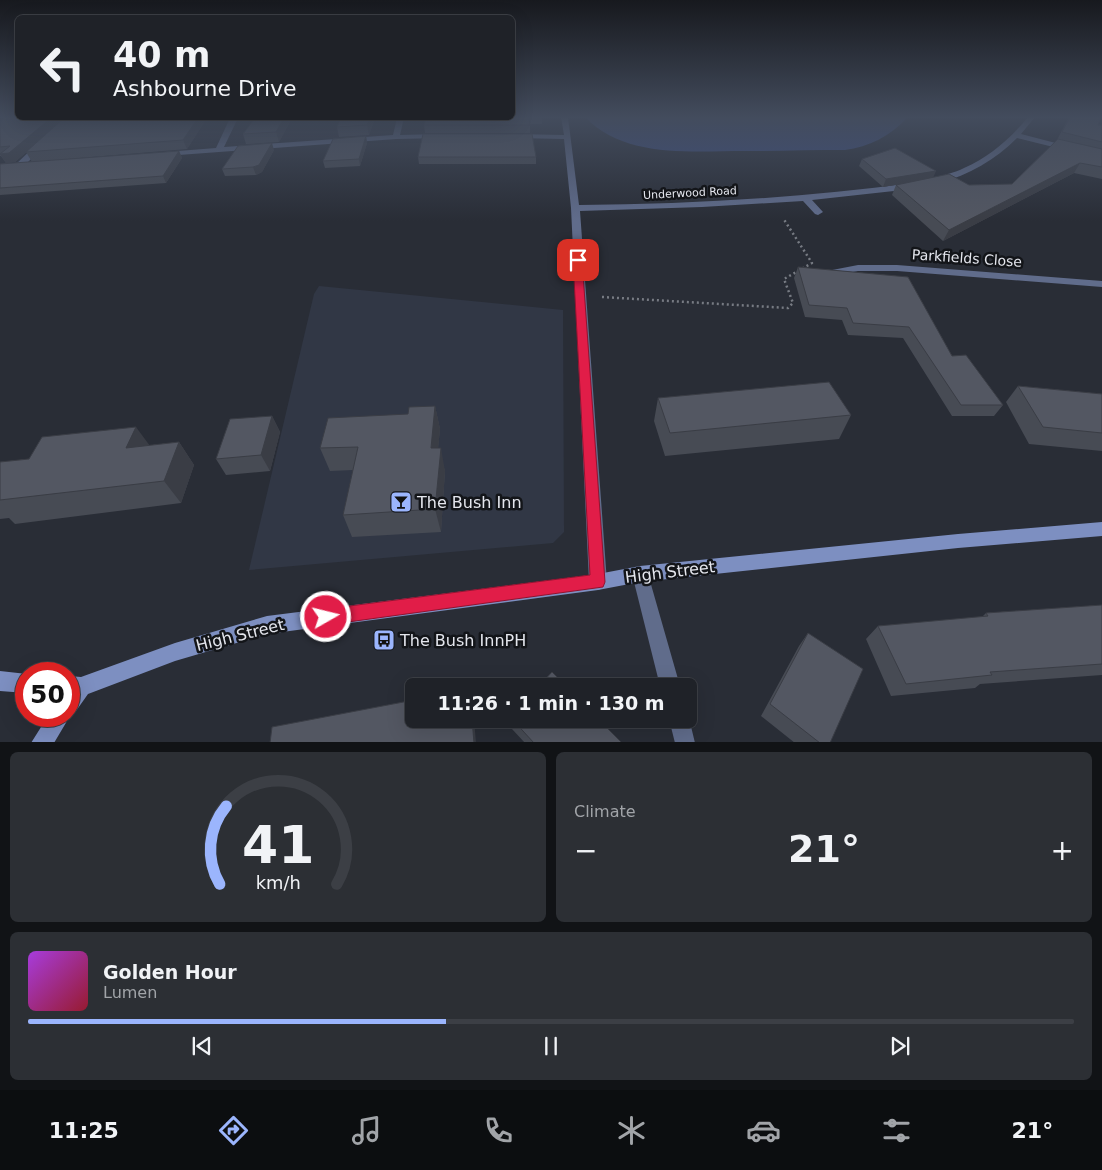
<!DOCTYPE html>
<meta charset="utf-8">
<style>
:root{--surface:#1f2228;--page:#2c2f34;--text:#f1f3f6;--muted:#a1a4a8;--line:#3c3f45;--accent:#9bb5fd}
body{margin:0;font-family:"DejaVu Sans",sans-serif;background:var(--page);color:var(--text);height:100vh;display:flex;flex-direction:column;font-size:19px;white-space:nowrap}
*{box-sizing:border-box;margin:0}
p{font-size:16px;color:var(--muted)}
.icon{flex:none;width:28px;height:28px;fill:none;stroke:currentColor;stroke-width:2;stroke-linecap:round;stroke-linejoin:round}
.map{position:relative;height:742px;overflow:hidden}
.panel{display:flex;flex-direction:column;gap:10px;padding:10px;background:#111316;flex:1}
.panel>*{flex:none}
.top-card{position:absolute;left:15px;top:15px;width:500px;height:105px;border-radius:8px;box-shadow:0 5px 20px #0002,0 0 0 1px var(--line);background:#1f2228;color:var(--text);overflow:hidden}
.speed{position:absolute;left:15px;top:662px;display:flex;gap:10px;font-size:25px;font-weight:700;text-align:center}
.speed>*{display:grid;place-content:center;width:65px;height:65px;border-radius:50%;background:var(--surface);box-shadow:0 5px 20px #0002,0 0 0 1px var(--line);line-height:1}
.speed .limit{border:8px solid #d22;background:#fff;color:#111}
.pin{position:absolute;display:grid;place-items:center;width:42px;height:42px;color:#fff;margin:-21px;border-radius:10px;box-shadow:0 2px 8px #0006}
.me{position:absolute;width:55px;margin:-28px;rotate:82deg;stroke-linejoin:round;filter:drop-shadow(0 0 4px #0008)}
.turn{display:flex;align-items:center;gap:18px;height:105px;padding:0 15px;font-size:22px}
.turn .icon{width:65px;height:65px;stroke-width:2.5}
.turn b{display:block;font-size:35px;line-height:42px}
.big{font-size:38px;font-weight:700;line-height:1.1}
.panel .card{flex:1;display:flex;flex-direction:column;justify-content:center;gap:8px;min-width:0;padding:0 18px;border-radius:8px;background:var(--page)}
.panel .dial{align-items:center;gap:0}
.dial svg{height:130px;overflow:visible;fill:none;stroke:var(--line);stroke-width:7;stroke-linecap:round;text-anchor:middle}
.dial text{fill:var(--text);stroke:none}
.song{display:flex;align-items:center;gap:15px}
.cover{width:60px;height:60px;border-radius:8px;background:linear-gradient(135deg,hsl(280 70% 55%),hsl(350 70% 35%))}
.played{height:5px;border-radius:2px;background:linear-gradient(90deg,var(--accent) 40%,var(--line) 40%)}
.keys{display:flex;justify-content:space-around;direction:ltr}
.heat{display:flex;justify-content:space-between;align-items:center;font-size:28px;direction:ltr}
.panel .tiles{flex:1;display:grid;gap:10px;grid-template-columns:1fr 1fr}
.card:last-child{grid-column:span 2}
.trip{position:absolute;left:405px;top:678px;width:292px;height:50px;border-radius:8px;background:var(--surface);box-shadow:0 5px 20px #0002,0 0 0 1px var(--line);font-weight:700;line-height:50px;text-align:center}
.dock{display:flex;height:80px;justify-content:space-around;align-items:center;background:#0c0e10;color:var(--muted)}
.dock .icon{width:35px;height:35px}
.dock .active{color:var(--accent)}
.dock b{font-size:22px;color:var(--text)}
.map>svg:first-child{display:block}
</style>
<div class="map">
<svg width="1102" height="743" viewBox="0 0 1102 743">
<rect width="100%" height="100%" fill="#292d36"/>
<path fill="#313745" d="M 319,286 L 563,310 L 564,532 L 553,543 L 249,570 L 314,294 Z"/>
<path fill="#3d4e82" d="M 585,117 L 906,117 L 907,118 C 890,136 869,147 845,150 C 812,150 779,151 745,151 C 693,151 625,159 585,117 Z"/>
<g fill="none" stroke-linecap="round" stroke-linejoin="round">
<path stroke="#777b83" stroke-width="2.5" stroke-dasharray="2 3" stroke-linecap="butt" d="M 602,297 L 788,308 L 793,303 L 784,279 L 812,263 L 783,218"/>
<path fill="#606c8b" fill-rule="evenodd" d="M 561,117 L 568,117 L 579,205 C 691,204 801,198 912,183 L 916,186 L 912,189 L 812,200 L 823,212 L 818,215 L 815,214 L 803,201 L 702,207 L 580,211 L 607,582 L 604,588 L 598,590 L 592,588 L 589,582 L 571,208 L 564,139 L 516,138 L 512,136 L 516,134 L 564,135 Z
M 1028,117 L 1035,117 L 1021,134 L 1102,155 L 1102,159 L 1017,138 C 995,160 969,175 939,183 L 935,180 C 942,174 955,173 964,168 C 989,157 1010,139 1028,117 Z
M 230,118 L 238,118 L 224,147 L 393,135 L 397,118 L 404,118 L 400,135 L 439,134 L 443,136 L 439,138 L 396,139 L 165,156 L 161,154 L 165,152 L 216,148 Z
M 37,144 L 44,146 L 20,170 L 14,170 L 14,166 Z
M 858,265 L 897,265 L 1102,281 L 1102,287 L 897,271 L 858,271 L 831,276 L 826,273 L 827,271 Z
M 640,566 L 646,568 L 648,574 L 680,686 L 660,686 L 632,574 L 634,568 Z
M 669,719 L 689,718 L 695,743 L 675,743 Z"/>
<path fill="#7d8fc1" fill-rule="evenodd" d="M 1102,522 L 1102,536 L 958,548 L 640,582 L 598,590 L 267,634 L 175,661 L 88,694 L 76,711 L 69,714 L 70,716 L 54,743 L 31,743 L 48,716 L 69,716 L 69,676 L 81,677 L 175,643 L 267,616 L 598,574 L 640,566 L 958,534 Z
M 0,671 L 27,674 L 26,693 L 0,691 Z"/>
</g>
<path fill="#474b54" d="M 542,117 L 542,124 L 530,124 L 530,133 L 425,133 L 424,125 L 426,118 Z
M 1069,117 L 1102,125 L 1102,179 L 1074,173 L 943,241 L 892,195 L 896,185 L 911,182 L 883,187 L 859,166 L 862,159 L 933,177 L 969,185 L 1012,184 L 1057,140 Z
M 207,118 L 187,149 L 32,162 L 26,152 L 30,149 L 15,162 L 6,163 L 1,156 L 0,156 L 0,121 Z
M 292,118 L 279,142 L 246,144 L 243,134 Z
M 341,118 L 375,118 L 369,135 L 339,137 L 337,127 Z
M 366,136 L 367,143 L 360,166 L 325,168 L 323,161 Z
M 274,150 L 262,172 L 256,175 L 225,176 L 222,169 Z
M 179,151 L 182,158 L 166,183 L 0,195 L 0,164 Z
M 418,157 L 536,157 L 536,164 L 419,164 Z
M 798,267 L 908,277 L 952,356 L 1003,405 L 994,416 L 952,416 L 903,338 L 848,335 L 842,320 L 805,317 L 794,278 Z
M 1018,386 L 1102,394 L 1102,451 L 1029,444 L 1006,402 Z
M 658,398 L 851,415 L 839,439 L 665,456 L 654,421 Z
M 435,406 L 440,429 L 438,448 L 445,471 L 441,532 L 352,537 L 343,515 L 353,470 L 330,471 L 320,448 Z
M 272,416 L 280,432 L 270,471 L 226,475 L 216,459 Z
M 179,442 L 194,465 L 181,503 L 15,524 L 9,518 L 0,519 L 0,462 Z
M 1102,605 L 1102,675 L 980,684 L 975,688 L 891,696 L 866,639 L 878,626 L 982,617 L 986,613 Z
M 808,633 L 830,743 L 795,743 L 761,716 L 799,646 Z
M 511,719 L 598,719 L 622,743 L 525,743 L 512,729 Z"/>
<path fill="#3a3d45" d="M 51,118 L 65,118 L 15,162 L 6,163 L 0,154 Z
M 198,118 L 207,118 L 187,149 L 183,140 Z
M 284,118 L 292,118 L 279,142 L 276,132 Z
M 370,118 L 375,118 L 369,135 L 367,125 Z
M 366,136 L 367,143 L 360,166 L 359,159 Z
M 272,143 L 274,150 L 262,172 L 256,175 L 253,167 Z
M 179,151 L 182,158 L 166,183 L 163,176 Z
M 1080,163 L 1074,173 L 943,241 L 949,230 Z
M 936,171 L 933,178 L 883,187 L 886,179 Z
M 435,406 L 440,429 L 436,471 L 431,448 Z
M 272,416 L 280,432 L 270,471 L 261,455 Z
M 136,427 L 153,450 L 126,448 Z
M 179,442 L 194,465 L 181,503 L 164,481 Z
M 441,448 L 445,471 L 441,532 L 435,509 Z
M 472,719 L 474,719 L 476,743 L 474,743 Z"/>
<path fill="#535762" stroke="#3a3d45" d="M 5,117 L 18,118 L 51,118 L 9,153 L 0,154 L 10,146 L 0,147 L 0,121 Z
M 529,117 L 530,125 L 424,125 L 426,118 Z
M 1070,117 L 1101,117 L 1098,125 L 1102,125 L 1102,142 L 1062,132 Z
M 64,118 L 198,118 L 183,140 L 26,152 Z
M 255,118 L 284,118 L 276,132 L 243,134 Z
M 341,118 L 370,118 L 367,125 L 337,127 Z
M 423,134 L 532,134 L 536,157 L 418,157 Z
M 366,136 L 359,159 L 323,161 L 333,139 Z
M 1058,139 L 1102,149 L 1102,167 L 1080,163 L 949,230 L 896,185 L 949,174 L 969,185 L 1012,184 Z
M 272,143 L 259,165 L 253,167 L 222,169 L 238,146 Z
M 895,148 L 936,171 L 886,179 L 862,159 Z
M 179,151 L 163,176 L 0,188 L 0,164 Z
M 798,267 L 908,277 L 952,356 L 966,355 L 1003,405 L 961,405 L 909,327 L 853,323 L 847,308 L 809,305 Z
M 829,382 L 851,415 L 670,433 L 658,398 Z
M 1018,386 L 1102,394 L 1102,433 L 1043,427 Z
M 435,406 L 431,448 L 441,448 L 435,509 L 343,515 L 358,447 L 320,448 L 328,418 L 408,414 L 409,407 Z
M 272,416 L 261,455 L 216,459 L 230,419 Z
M 136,427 L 126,448 L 179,442 L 164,481 L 0,500 L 0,462 L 29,459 L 42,437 Z
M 1102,605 L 1102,664 L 990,672 L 992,675 L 906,684 L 878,626 L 988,616 L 986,613 Z
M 808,633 L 863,669 L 830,743 L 820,743 L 770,704 Z
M 552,672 L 566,686 L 539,686 Z
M 414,700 L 414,719 L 472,719 L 474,743 L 270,743 L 272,727 Z
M 512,719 L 598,719 L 622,743 L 534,743 Z"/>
<linearGradient id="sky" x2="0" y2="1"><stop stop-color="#17191e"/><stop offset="0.53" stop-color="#434c5d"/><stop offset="1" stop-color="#434c5d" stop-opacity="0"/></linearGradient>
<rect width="1102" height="221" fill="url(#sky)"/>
<path fill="#e11d48" stroke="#92132f" d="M 578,257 L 582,260 L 605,582 L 603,587 L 326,625 L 320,623 L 318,617 L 320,612 L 326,609 L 590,575 L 573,260 Z"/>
<defs>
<g id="bar-square" transform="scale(1.125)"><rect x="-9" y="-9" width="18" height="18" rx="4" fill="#9bb5fd" stroke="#131519"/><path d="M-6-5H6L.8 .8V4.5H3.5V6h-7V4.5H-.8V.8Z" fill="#111"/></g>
<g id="bus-square" transform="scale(1.125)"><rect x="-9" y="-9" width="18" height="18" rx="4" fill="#9bb5fd" stroke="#131519"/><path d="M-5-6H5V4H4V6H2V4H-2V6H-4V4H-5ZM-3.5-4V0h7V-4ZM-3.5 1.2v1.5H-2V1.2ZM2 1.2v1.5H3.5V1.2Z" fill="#111"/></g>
</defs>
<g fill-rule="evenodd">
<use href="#bar-square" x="401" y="502"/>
<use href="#bus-square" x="384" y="640"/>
</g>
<g text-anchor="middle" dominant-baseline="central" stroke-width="5" stroke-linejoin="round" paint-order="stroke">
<g font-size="11" fill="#e4e6ed" stroke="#131519">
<text transform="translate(690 193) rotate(-3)">Underwood Road</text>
</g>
<g font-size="14" fill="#e4e6ed" stroke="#131519">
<text transform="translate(967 258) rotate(4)">Parkfields Close</text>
</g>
<g font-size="16" fill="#e4e6ed" stroke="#131519" text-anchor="start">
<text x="417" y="502">The Bush Inn</text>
<text x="400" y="640">The Bush InnPH</text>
</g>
<g font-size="16" fill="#e4e6ed" stroke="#131519">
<text transform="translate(670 572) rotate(-7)">High Street</text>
<text transform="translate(240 635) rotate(-14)">High Street</text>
</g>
</g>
</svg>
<div class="speed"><div class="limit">50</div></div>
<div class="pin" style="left:578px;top:260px;background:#d93025"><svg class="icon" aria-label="arrive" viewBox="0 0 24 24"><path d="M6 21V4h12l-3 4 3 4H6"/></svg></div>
<svg class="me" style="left:326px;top:617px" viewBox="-20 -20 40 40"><circle r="17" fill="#e11d48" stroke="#fff" stroke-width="3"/><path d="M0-11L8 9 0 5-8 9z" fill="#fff"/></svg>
<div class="trip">11:26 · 1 min · 130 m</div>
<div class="top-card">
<div class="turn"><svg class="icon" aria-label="left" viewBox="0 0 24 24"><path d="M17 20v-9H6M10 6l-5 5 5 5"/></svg><div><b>40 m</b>Ashbourne Drive</div></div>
</div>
</div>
<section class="panel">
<div class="tiles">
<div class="card dial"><svg viewBox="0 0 100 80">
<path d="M14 69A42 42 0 1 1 86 69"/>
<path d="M14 69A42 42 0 0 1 18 21" stroke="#9bb5fd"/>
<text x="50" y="56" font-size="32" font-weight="700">41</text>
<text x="50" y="72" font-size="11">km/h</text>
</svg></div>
<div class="card"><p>Climate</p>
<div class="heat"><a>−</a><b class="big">21°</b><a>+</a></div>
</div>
<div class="card">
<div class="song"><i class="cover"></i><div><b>Golden Hour</b><p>Lumen</p></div></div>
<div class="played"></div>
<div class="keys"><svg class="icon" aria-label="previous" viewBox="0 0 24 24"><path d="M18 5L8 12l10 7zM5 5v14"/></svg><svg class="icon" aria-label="pause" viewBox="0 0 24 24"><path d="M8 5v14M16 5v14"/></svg><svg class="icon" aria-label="next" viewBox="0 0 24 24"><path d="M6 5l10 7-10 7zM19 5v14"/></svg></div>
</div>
</div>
</section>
<nav class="dock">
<b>11:25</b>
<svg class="icon active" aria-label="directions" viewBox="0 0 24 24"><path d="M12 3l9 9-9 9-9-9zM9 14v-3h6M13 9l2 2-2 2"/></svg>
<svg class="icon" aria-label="music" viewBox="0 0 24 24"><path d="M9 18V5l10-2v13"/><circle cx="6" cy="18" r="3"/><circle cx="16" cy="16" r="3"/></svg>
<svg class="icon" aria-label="phone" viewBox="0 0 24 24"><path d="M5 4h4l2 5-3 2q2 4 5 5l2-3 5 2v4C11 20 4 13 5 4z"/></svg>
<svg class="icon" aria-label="climate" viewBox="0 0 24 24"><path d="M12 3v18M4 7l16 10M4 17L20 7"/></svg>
<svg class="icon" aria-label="car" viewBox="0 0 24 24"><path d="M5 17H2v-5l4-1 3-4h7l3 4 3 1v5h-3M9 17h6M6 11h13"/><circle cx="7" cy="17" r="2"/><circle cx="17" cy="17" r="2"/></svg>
<svg class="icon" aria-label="filters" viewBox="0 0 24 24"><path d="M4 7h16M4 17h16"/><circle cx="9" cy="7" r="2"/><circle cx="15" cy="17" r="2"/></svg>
<b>21°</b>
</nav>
